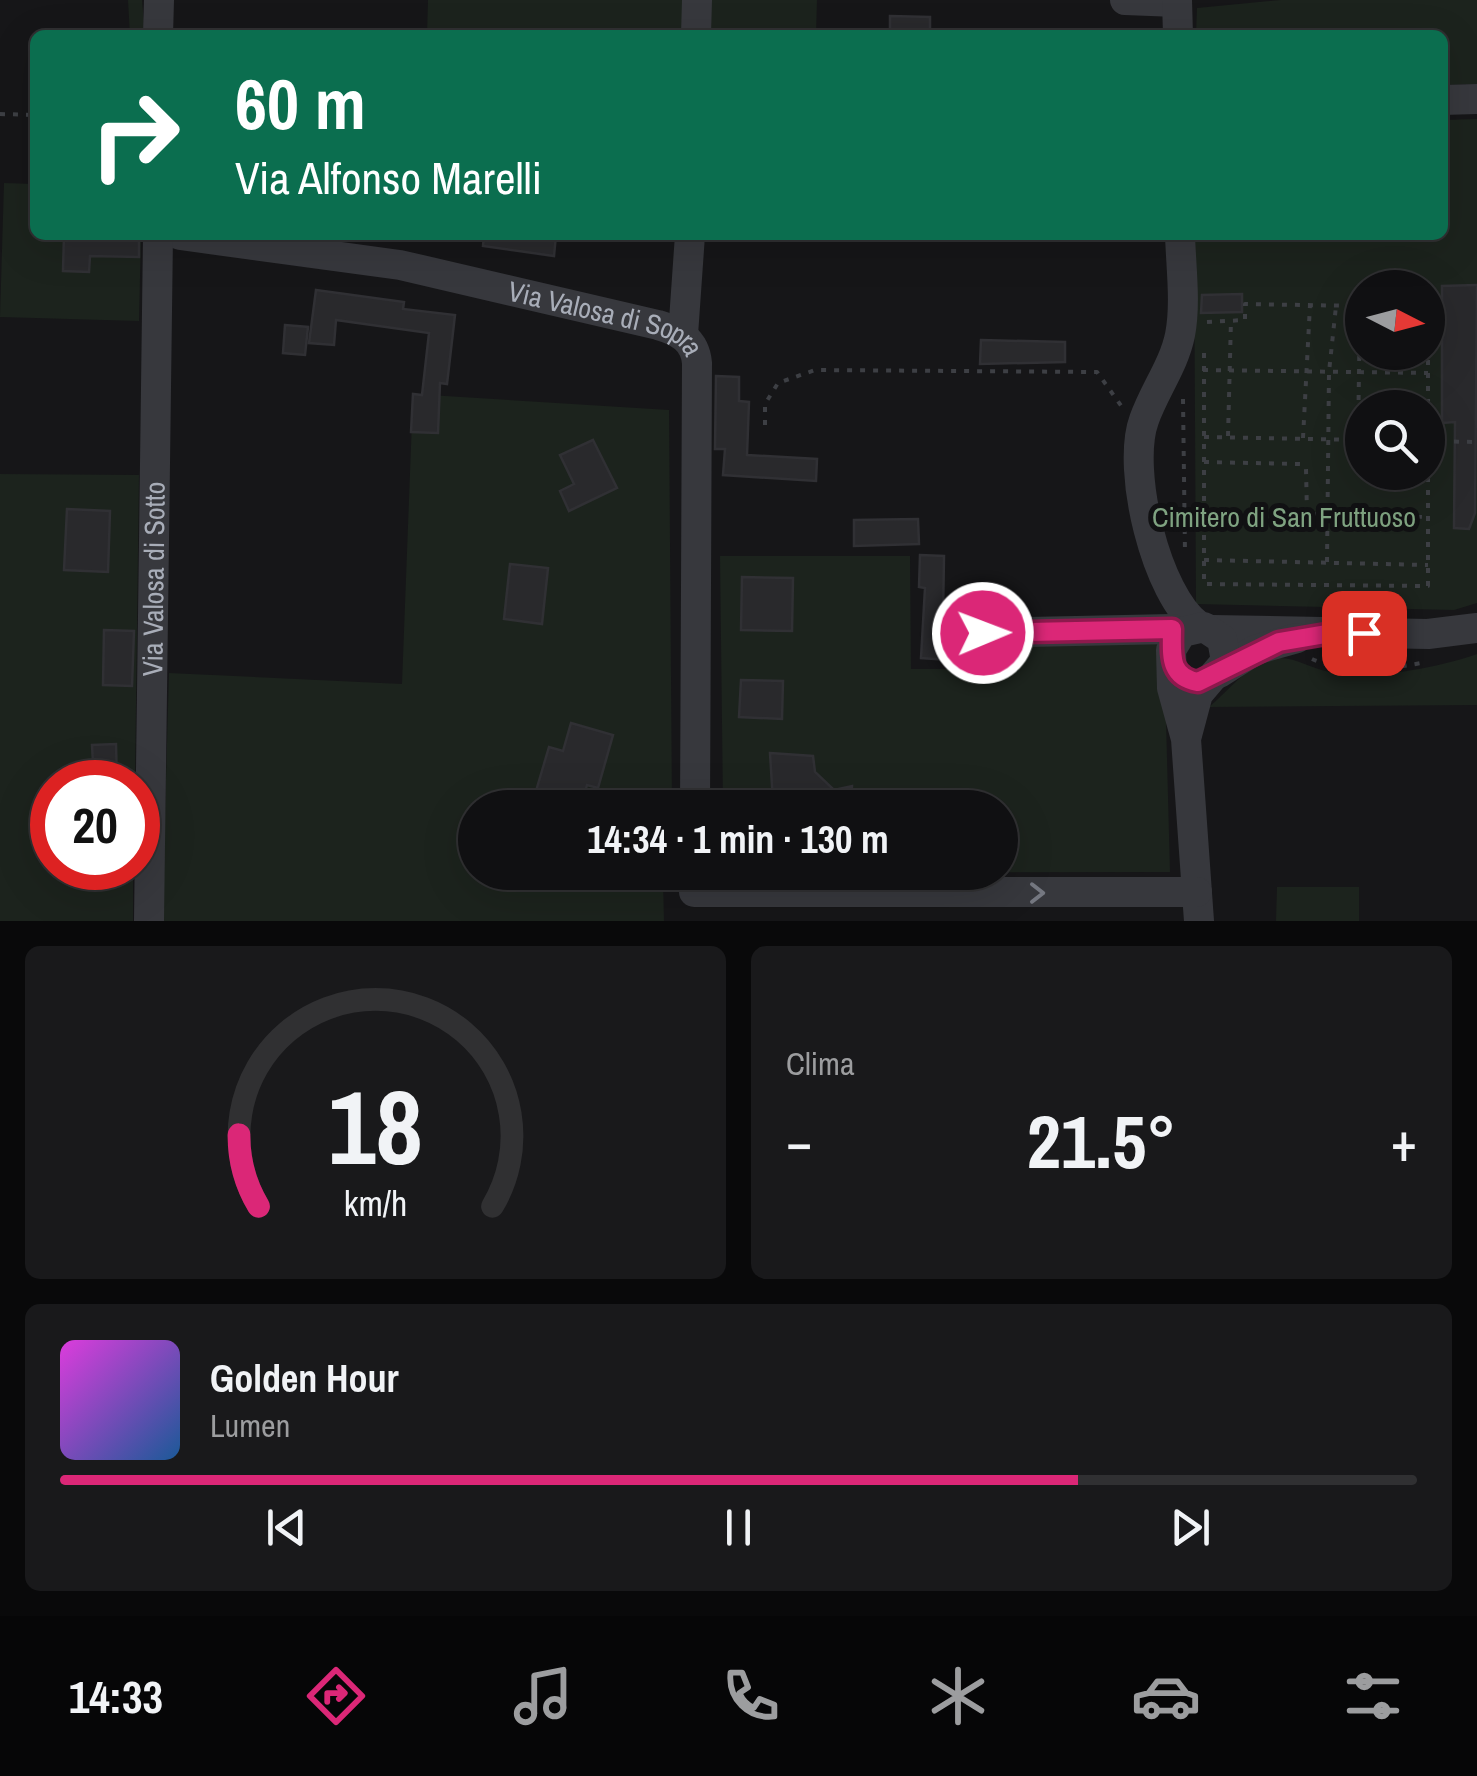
<!DOCTYPE html>
<html lang="it">
<meta charset="utf-8">
<style>
:root{--surface:#101012;--page:#19191b;--text:#f1f3f6;--muted:#9c9d9f;--line:#303032;--accent:#db2777}
body{margin:0;font-family:"Archivo Narrow",sans-serif;background:var(--page);color:var(--text);height:100vh;display:flex;flex-direction:column;font-size:38px;white-space:nowrap}
*{box-sizing:border-box;margin:0}
p{font-size:32px;color:var(--muted)}
.icon{flex:none;width:55px;height:55px;fill:none;stroke:currentColor;stroke-width:2;stroke-linecap:round;stroke-linejoin:round}
.map{position:relative;height:921px;overflow:hidden}
.drawer{display:flex;flex-direction:column;gap:25px;padding:25px;background:#09090a;flex:1}
.drawer>*{flex:none}
.hud{position:absolute;left:30px;top:30px;width:1418px;height:210px;border-radius:15px;box-shadow:0 10px 40px #0002,0 0 0 2px var(--line);background:#0b6e4f;color:#fff;overflow:hidden}
.needle{width:65px;rotate:96deg}
.tools{position:absolute;left:1345px;top:270px;display:grid;gap:20px}
.tools a{display:grid;place-items:center;width:100px;height:100px;border-radius:50%;background:var(--surface);box-shadow:0 10px 40px #0002,0 0 0 2px var(--line);font-size:50px}
.speed{position:absolute;left:30px;top:760px;display:flex;gap:20px;font-size:50px;font-weight:700;text-align:center}
.speed>*{display:grid;place-content:center;width:130px;height:130px;border-radius:50%;background:var(--surface);box-shadow:0 10px 40px #0002,0 0 0 2px var(--line);line-height:1}
.speed .limit{border:15px solid #d22;background:#fff;color:#111}
.pin{position:absolute;display:grid;place-items:center;width:85px;height:85px;color:#fff;margin:-42px;border-radius:20px;box-shadow:0 5px 15px #0006}
.me{position:absolute;width:110px;margin:-55px;rotate:89deg;stroke-linejoin:round;filter:drop-shadow(0 0 8px #0008)}
.turn{display:flex;align-items:center;gap:35px;height:210px;padding:0 40px;font-size:45px}
.turn .icon{width:130px;height:130px;stroke-width:2.5}
.turn b{display:block;font-size:70px;line-height:85px}
.big{font-size:75px;font-weight:800;line-height:1.1}
.drawer .card{flex:1;display:flex;flex-direction:column;justify-content:center;gap:15px;min-width:0;padding:0 35px;border-radius:15px;background:var(--page)}
.drawer .dial{align-items:center;gap:0}
.dial svg{height:260px;overflow:visible;fill:none;stroke:var(--line);stroke-width:7;stroke-linecap:round;text-anchor:middle}
.dial text{fill:var(--text);stroke:none}
.song{display:flex;align-items:center;gap:30px}
.cover{width:120px;height:120px;border-radius:15px;background:linear-gradient(135deg,hsl(300 70% 55%),hsl(210 70% 35%))}
.played{height:10px;border-radius:5px;background:linear-gradient(90deg,var(--accent) 75%,var(--line) 75%)}
.keys{display:flex;justify-content:space-around;direction:ltr}
.heat{display:flex;justify-content:space-between;align-items:center;font-size:55px;direction:ltr}
.drawer .tiles{flex:1;display:grid;gap:25px;grid-template-columns:1fr 1fr}
.card:last-child{grid-column:span 2}
.trip{position:absolute;left:458px;top:790px;width:560px;height:100px;border-radius:50px;background:var(--surface);box-shadow:0 10px 40px #0002,0 0 0 2px var(--line);font-weight:800;line-height:100px;text-align:center}
.menu{display:flex;height:160px;justify-content:space-around;align-items:center;background:#060607;color:var(--muted)}
.menu .icon{width:70px;height:70px}
.menu .active{color:var(--accent)}
.menu b{font-size:45px;color:var(--text)}
.map>svg:first-child{display:block}
</style>
<div class="map">
<svg width="1477" height="921" viewBox="0 0 1477 921">
<rect width="100%" height="100%" fill="#161618"/>
<path fill="#1c231d" fill-rule="evenodd" d="M 128,0 L 142,0 L 145,35 L 130,35 Z
M 428,0 L 817,0 L 816,35 L 427,35 Z
M 1281,0 L 1477,0 L 1477,84 L 1443,85 L 1442,35 L 1196,35 L 1197,8 Z
M 1477,119 L 1477,603 L 1454,610 L 1196,604 L 1194,235 L 1442,235 L 1443,120 ZM 1362,288 L 1428,288 L 1428,352 L 1362,352 ZM 1362,408 L 1428,408 L 1428,472 L 1362,472 Z
M 4,183 L 35,184 L 35,235 L 141,235 L 139,321 L 0,317 Z
M 413,394 L 669,410 L 672,807 L 475,808 L 475,872 L 673,873 L 673,879 L 663,879 L 664,921 L 162,921 L 169,673 L 402,684 Z
M 0,474 L 139,475 L 135,782 L 52,782 L 52,868 L 133,868 L 133,921 L 0,921 Z
M 720,556 L 910,556 L 911,669 L 990,669 L 993,641 L 1164,644 L 1170,872 L 723,873 L 1000,872 L 1000,808 L 723,807 Z
M 1477,654 L 1477,705 L 1209,707 C 1226,693 1243,671 1263,662 C 1288,650 1306,668 1330,672 C 1376,679 1434,669 1477,654 Z
M 1277,887 L 1359,887 L 1359,921 L 1276,921 Z"/>
<path fill="#29292c" stroke="#303034" stroke-width="2.5" d="M 890,16 L 930,17 L 930,35 L 890,35 Z
M 64,235 L 139,235 L 139,257 L 90,256 L 89,272 L 63,271 Z
M 484,235 L 556,235 L 554,256 L 483,246 Z
M 1477,285 L 1475,513 L 1469,529 L 1454,528 L 1455,422 L 1442,423 L 1442,286 Z
M 316,290 L 404,302 L 403,309 L 455,315 L 447,384 L 440,383 L 438,433 L 411,432 L 413,394 L 422,395 L 429,333 L 336,320 L 334,345 L 309,343 Z
M 1242,294 L 1242,312 L 1201,313 L 1202,295 Z
M 285,325 L 308,327 L 305,355 L 283,353 Z
M 981,340 L 1065,342 L 1065,362 L 980,364 Z
M 716,376 L 739,377 L 739,401 L 749,402 L 747,455 L 817,459 L 816,481 L 723,475 L 725,449 L 715,449 Z
M 593,440 L 617,488 L 569,511 L 560,491 L 574,484 L 560,455 Z
M 67,509 L 110,511 L 108,572 L 64,570 Z
M 918,519 L 919,544 L 854,546 L 854,520 Z
M 920,555 L 944,556 L 943,619 L 965,620 L 963,661 L 921,658 L 925,588 L 919,587 Z
M 510,564 L 548,568 L 542,624 L 504,619 Z
M 742,577 L 793,578 L 792,631 L 741,630 Z
M 104,630 L 134,631 L 132,686 L 103,685 Z
M 741,680 L 783,681 L 782,719 L 739,717 Z
M 571,723 L 613,735 L 598,788 L 587,785 L 582,803 L 536,791 L 549,747 L 563,751 Z
M 116,744 L 117,782 L 94,782 L 92,745 Z
M 770,753 L 813,756 L 815,772 L 834,790 L 852,786 L 851,808 L 795,808 L 773,802 Z"/>
<g fill="none" stroke-linecap="round" stroke-linejoin="round">
<path stroke="#3d3f44" stroke-width="4" stroke-dasharray="5 8" stroke-linecap="butt" d="M 0,114 L 35,115
M 1207,322 L 1245,320 L 1245,304 L 1362,306
M 1204,353 L 1204,584 L 1428,586 L 1428,307
M 1203,370 L 1428,373
M 1183,399 L 1185,554
M 765,425 L 765,404 L 778,383 L 815,370 L 1097,372 L 1122,407
M 1228,436 L 1231,320
M 1204,437 L 1362,440
M 1303,438 L 1310,305
M 1358,439 L 1360,306
M 1428,441 L 1477,442
M 1204,462 L 1300,464 L 1306,469 L 1307,514
M 1183,511 L 1427,517
M 1204,560 L 1428,565
M 1327,562 L 1329,372 L 1336,306
M 1312,659 C 1344,674 1392,669 1426,662"/>
<g stroke="#37383d" stroke-width="30">
<path d="M 1125,0 L 1177,2"/>
<path d="M 1177,0 L 1178,35"/>
<path d="M 158,35 L 159,0"/>
<path d="M 696,35 L 697,0"/>
<path d="M 1442,100 L 1477,99"/>
<path id="s1" d="M 180,235 L 400,265 L 658,325 C 679,331 695,340 697,363 L 695,808"/>
<path d="M 1180,235 C 1181,267 1186,304 1180,335 C 1174,365 1154,391 1144,420 C 1126,469 1156,596 1199,626"/>
<path d="M 683,335 L 690,235"/>
<path d="M 1212,630 L 1428,634 L 1477,628"/>
<path d="M 983,633 L 1172,629"/>
<path d="M 1219,673 L 1255,650 L 1297,638"/>
<path d="M 1186,739 L 1198,694 L 1226,661 L 1222,639 L 1204,627 L 1182,632 L 1171,650 L 1172,688 L 1186,739 L 1199,921"/>
<path d="M 694,892 L 1197,892"/>
<path id="s2" d="M 149,921 L 158,235"/>
</g>
</g>
<defs><path id="oneway-chevron" d="M-2-3.5L2.5 0L-2 3.5" fill="none" stroke-width="1.6" stroke-linecap="round" stroke-linejoin="round" transform="scale(2.5)"/></defs>
<use stroke="#757881" href="#oneway-chevron" transform="translate(1037 893)"/>
<g fill="none" stroke-linecap="round" stroke-linejoin="round">
<g stroke="#8e194d" stroke-width="25">
<path id="route" d="M 983,633 L 1172,629 C 1172,654 1168,677 1198,682 L 1279,642 L 1332,633 L 1364,633"/>
</g>
<use href="#route" stroke="#db2777" stroke-width="18"/>
</g>
<g text-anchor="middle" dominant-baseline="central" stroke-width="10" stroke-linejoin="round" paint-order="stroke">
<g font-size="28" fill="#a8adb8" stroke="#111113">
<text stroke="none"><textPath href="#s1" startOffset="435">Via Valosa di Sopra</textPath></text>
<text stroke="none"><textPath href="#s2" startOffset="342">Via Valosa di Sotto</textPath></text>
</g>
<g font-size="28" fill="#7fa381" stroke="#111113">
<text x="1284" y="517">Cimitero di San Fruttuoso</text>
</g>
</g>
</svg>
<div class="tools">
<a><svg class="needle" viewBox="-14 -14 28 28"><path d="M0-13l5 13h-10z" fill="#e53935"/><path d="M0 13l5-13h-10z" fill="#9c9d9f"/></svg></a>
<a><svg class="icon" aria-label="search" viewBox="0 0 24 24"><circle cx="10" cy="10" r="6"/><path d="M15 15l6 6"/></svg></a>
</div>
<div class="speed"><div class="limit">20</div></div>
<div class="pin" style="left:1364px;top:633px;background:#d93025"><svg class="icon" aria-label="arrive" viewBox="0 0 24 24"><path d="M6 21V4h12l-3 4 3 4H6"/></svg></div>
<svg class="me" style="left:983px;top:633px" viewBox="-20 -20 40 40"><circle r="17" fill="#db2777" stroke="#fff" stroke-width="3"/><path d="M0-11L8 9 0 5-8 9z" fill="#fff"/></svg>
<div class="trip">14:34 · 1 min · 130 m</div>
<div class="hud">
<div class="turn"><svg class="icon" aria-label="right" viewBox="0 0 24 24"><path d="M7 20v-9h11M14 6l5 5-5 5"/></svg><div><b>60 m</b>Via Alfonso Marelli</div></div>
</div>
</div>
<section class="drawer">
<div class="tiles">
<div class="card dial"><svg viewBox="0 0 100 80">
<path d="M14 69A42 42 0 1 1 86 69"/>
<path d="M14 69A42 42 0 0 1 8 47" stroke="#db2777"/>
<text x="50" y="56" font-size="32" font-weight="700">18</text>
<text x="50" y="72" font-size="11">km/h</text>
</svg></div>
<div class="card"><p>Clima</p>
<div class="heat"><a>−</a><b class="big">21.5°</b><a>+</a></div>
</div>
<div class="card">
<div class="song"><i class="cover"></i><div><b>Golden Hour</b><p>Lumen</p></div></div>
<div class="played"></div>
<div class="keys"><svg class="icon" aria-label="previous" viewBox="0 0 24 24"><path d="M18 5L8 12l10 7zM5 5v14"/></svg><svg class="icon" aria-label="pause" viewBox="0 0 24 24"><path d="M8 5v14M16 5v14"/></svg><svg class="icon" aria-label="next" viewBox="0 0 24 24"><path d="M6 5l10 7-10 7zM19 5v14"/></svg></div>
</div>
</div>
</section>
<nav class="menu">
<b>14:33</b>
<svg class="icon active" aria-label="directions" viewBox="0 0 24 24"><path d="M12 3l9 9-9 9-9-9zM9 14v-3h6M13 9l2 2-2 2"/></svg>
<svg class="icon" aria-label="music" viewBox="0 0 24 24"><path d="M9 18V5l10-2v13"/><circle cx="6" cy="18" r="3"/><circle cx="16" cy="16" r="3"/></svg>
<svg class="icon" aria-label="phone" viewBox="0 0 24 24"><path d="M5 4h4l2 5-3 2q2 4 5 5l2-3 5 2v4C11 20 4 13 5 4z"/></svg>
<svg class="icon" aria-label="climate" viewBox="0 0 24 24"><path d="M12 3v18M4 7l16 10M4 17L20 7"/></svg>
<svg class="icon" aria-label="car" viewBox="0 0 24 24"><path d="M5 17H2v-5l4-1 3-4h7l3 4 3 1v5h-3M9 17h6M6 11h13"/><circle cx="7" cy="17" r="2"/><circle cx="17" cy="17" r="2"/></svg>
<svg class="icon" aria-label="filters" viewBox="0 0 24 24"><path d="M4 7h16M4 17h16"/><circle cx="9" cy="7" r="2"/><circle cx="15" cy="17" r="2"/></svg>
</nav>
